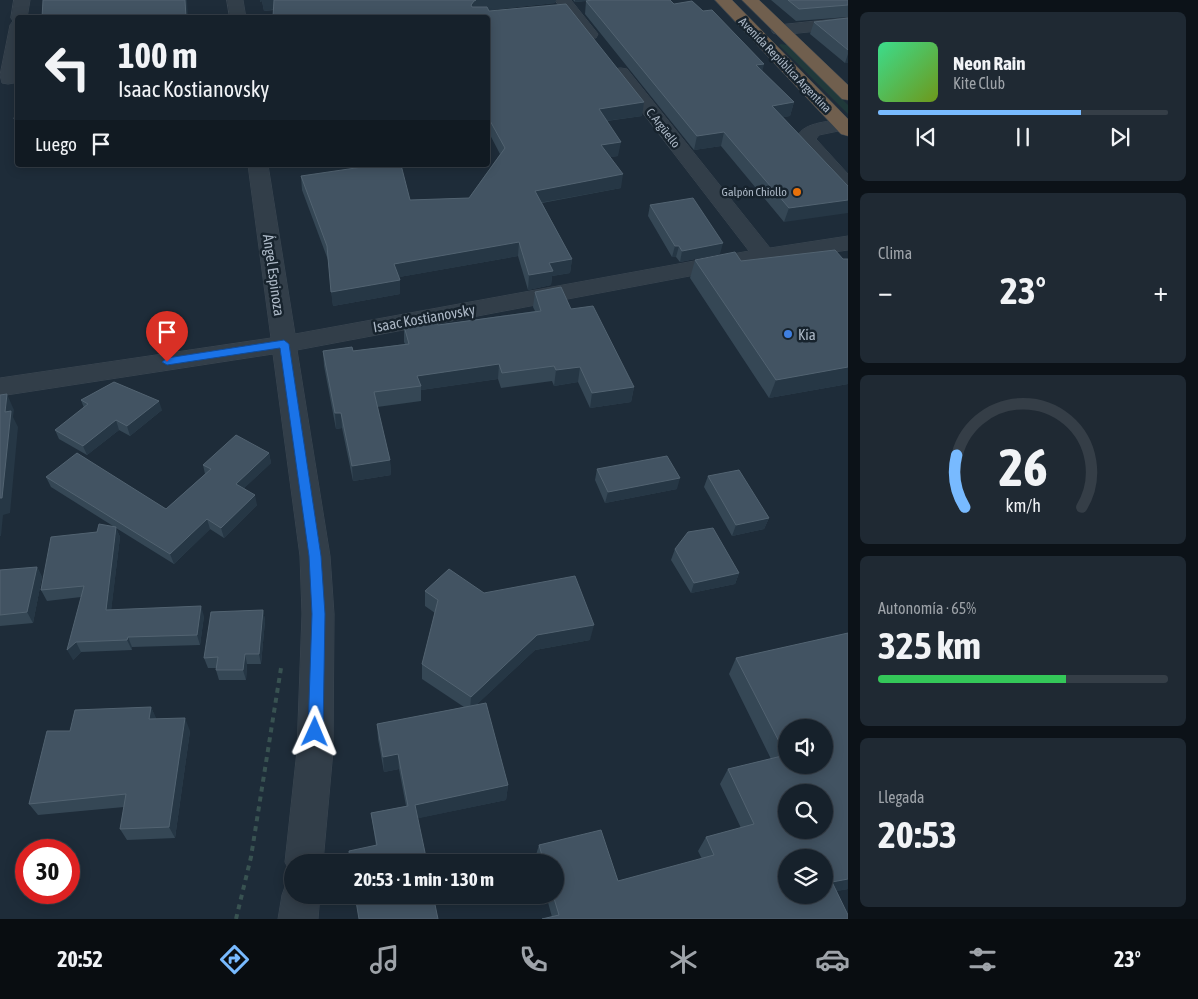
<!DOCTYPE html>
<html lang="es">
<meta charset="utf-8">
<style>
:root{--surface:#16212b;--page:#1f2933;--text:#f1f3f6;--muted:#9ea3a9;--line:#353e47;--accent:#78baff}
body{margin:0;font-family:"Asap Condensed",sans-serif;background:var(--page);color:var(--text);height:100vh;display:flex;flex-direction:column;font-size:19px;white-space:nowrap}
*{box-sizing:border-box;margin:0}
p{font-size:16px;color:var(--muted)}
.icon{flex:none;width:28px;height:28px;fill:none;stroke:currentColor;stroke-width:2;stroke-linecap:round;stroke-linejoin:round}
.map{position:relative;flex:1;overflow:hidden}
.drawer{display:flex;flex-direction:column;gap:12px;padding:12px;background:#0c1218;width:350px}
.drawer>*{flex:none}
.guide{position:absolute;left:15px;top:15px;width:475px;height:152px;border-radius:5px;box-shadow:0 2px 12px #0003,0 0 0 1px var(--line);background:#16212b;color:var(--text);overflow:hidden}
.controls{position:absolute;left:778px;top:719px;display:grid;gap:10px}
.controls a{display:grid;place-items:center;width:55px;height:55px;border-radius:50%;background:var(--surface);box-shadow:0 2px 12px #0003,0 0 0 1px var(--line);font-size:25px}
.speed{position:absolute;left:15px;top:839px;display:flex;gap:10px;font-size:25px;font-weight:700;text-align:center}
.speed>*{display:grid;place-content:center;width:65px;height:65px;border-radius:50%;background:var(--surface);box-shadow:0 2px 12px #0003,0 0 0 1px var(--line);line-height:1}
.speed .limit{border:8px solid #d22;background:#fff;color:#111}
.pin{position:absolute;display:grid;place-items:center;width:42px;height:42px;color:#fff;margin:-51px -21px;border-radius:50% 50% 50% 0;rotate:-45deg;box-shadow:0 0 5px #0007}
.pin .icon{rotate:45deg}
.me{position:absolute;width:55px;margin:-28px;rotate:1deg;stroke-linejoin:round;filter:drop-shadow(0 0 4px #0008)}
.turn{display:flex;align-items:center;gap:18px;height:105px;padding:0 20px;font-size:22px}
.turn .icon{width:65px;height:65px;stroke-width:2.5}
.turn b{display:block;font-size:35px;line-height:42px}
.then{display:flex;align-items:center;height:48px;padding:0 20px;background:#0003;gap:10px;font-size:19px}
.big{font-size:38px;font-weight:700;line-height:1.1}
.drawer .tile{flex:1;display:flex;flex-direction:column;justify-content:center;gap:8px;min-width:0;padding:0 18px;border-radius:8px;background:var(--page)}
.drawer .dial{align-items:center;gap:0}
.dial svg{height:130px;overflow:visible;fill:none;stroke:var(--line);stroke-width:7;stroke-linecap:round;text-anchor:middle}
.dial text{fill:var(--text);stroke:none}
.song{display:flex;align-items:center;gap:15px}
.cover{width:60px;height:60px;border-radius:8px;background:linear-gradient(135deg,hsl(150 70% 55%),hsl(80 70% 35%))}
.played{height:5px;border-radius:2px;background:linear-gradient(90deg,var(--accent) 70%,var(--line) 70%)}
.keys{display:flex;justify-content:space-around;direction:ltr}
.heat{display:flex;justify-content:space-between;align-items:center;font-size:28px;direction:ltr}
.charge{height:8px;border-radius:4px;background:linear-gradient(90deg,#34c759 65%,var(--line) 0)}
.trip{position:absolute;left:284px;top:854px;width:280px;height:50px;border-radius:25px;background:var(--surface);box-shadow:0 2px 12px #0003,0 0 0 1px var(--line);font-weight:700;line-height:50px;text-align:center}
.tabs{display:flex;height:80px;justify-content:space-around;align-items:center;background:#090d11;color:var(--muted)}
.tabs .icon{width:35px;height:35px}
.tabs .current{color:var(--accent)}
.tabs b{font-size:22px;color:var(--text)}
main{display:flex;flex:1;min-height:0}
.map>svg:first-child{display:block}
</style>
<main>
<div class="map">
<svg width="848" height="919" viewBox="0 0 848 919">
<rect width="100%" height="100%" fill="#1e2c39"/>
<path fill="#20393a" d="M 781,44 L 787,45 L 848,105 L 848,114 L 779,45 Z"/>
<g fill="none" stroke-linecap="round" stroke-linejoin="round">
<g stroke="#3b4752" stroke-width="1">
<path id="minor" d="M 14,0 L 30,0 L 27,18 L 18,18 L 18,75 L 14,83 L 8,84 L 2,83 L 0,75 L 10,25 L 13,21 L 11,18 Z
M 227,0 L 243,0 L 246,18 L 230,18 Z
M 555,0 L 571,0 L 598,34 L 596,38 L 584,38 Z
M 848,18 L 848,28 L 779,35 L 773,33 L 771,30 L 773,27 L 779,25 Z
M 621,68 L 627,69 L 770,248 L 848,236 L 848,250 L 764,262 L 297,350 L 330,556 L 334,614 L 333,751 L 323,862 L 292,862 L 292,876 L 285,862 L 297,751 L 302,614 L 300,556 L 273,354 L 0,396 L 0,378 L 271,338 L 248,165 L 268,165 L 295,334 L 749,251 L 615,77 L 612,73 L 615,69 Z
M 843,119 L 848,121 L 848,129 L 819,135 L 816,139 L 848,174 L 848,192 L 841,190 L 796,140 C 800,122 828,122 843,119 Z
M 292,879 L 292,895 L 320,895 L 318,919 L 278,919 L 282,895 L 287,881 Z"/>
</g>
<g stroke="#3c4853" stroke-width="1">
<path id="highway" d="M 715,0 L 732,0 L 848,119 L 848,136 L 841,134 Z
M 742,0 L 759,0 L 848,85 L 848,100 L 842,99 Z"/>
</g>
<path stroke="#385251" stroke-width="4" stroke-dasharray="5 5" stroke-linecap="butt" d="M 236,919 L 251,857 L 281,668"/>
<use href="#minor" fill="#323e49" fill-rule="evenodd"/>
<use href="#highway" fill="#705f4e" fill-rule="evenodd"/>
</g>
<path fill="#354755" d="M 260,0 L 556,0 L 555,3 L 488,10 L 642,116 L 607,121 L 618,156 L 610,157 L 621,188 L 542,203 L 572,259 L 570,273 L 552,276 L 551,285 L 528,290 L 518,256 L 399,277 L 400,280 L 400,294 L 333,306 L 328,260 L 302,190 L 301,176 L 410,200 L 469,198 L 500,154 L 488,131 L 488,18 L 273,18 L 274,10 L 264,11 L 262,1 L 260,2 Z
M 573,0 L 592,0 L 762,71 L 794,102 L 790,116 L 783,117 L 848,186 L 784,222 L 721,146 L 694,150 L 585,14 L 586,1 L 575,2 Z
M 771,0 L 848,0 L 848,17 L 796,21 Z
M 848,18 L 848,63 L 845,63 L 810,34 L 814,22 Z
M 650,205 L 720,254 L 680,262 L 676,257 L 672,257 L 648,216 Z
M 843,259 L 848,259 L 848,384 L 769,398 L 690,278 L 695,260 L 741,261 Z
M 535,292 L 571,309 L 634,387 L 631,402 L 590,408 L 578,382 L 554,386 L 552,381 L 501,388 L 498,379 L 421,390 L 421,401 L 377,407 L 390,460 L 391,475 L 353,481 L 342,428 L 336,429 L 324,366 L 323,351 L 353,351 L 405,344 L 404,342 L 404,326 L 438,325 L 535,311 L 533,307 Z
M 81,400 L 162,410 L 130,436 L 119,430 L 87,455 L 59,439 L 55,430 L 84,408 Z
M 269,453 L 271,463 L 244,488 L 257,505 L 224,538 L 210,529 L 174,564 L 116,528 L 120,537 L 111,610 L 204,616 L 200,645 L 132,647 L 132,650 L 81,652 L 73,660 L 81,597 L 47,601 L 41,590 L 97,532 L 113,526 L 51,487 L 46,477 L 166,509 L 205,474 L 203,465 Z
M 597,469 L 677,489 L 605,503 L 595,480 Z
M 708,476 L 769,518 L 764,529 L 732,536 L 704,487 Z
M 675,549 L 739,573 L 735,584 L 691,593 L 671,560 Z
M 37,567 L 42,577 L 33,623 L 0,626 L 0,570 Z
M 425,591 L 484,593 L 590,640 L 535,650 L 476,705 L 508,785 L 506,800 L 418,818 L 376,846 L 371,813 L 406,806 L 399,769 L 384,772 L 378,739 L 377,724 L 464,707 L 422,679 L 422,664 L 435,613 L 425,606 Z
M 263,610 L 265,621 L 261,664 L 247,664 L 246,680 L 219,680 L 216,670 L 216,668 L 208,668 L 204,658 Z
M 848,633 L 848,889 L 836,891 L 552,917 L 546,895 L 555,895 L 555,862 L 537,862 L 535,858 L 539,845 L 618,881 L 702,859 L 698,851 L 706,837 L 741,828 L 720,784 L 728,769 L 771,759 L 729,674 L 736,658 Z
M 151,707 L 156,719 L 190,731 L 175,838 L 127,840 L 120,829 L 124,807 L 38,815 L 29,804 L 70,731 Z"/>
<path fill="#263745" d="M 185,0 L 187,0 L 188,18 L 186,18 Z
M 260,0 L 275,0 L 276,9 L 264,11 L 262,1 L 260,2 Z
M 476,0 L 556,0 L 555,3 L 480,11 L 470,17 L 471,5 L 474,1 Z
M 575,0 L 592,0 L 575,2 Z
M 848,54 L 848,63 L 845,63 Z
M 764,64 L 761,78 L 756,65 Z
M 644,102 L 642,116 L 597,122 L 599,109 Z
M 794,102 L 790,116 L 768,120 L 772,106 Z
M 18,118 L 18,130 L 14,119 Z
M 724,132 L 721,146 L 694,150 L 697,136 Z
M 621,142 L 618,156 L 599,159 L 601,145 Z
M 623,174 L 621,188 L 533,204 L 535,191 Z
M 848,200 L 848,213 L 784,222 L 789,208 Z
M 519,242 L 518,256 L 394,278 L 394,264 Z
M 723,243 L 720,254 L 680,262 L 682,251 Z
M 675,246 L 679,246 L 676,257 L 672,257 Z
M 572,259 L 570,273 L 552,276 L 551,285 L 528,290 L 529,275 L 549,263 Z
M 400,280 L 400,294 L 333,306 L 331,292 Z
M 499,364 L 498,379 L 421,390 L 421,386 L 417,376 Z
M 580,367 L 578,382 L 554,386 L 556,370 Z
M 848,367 L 848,384 L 769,398 L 776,380 Z
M 634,387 L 631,402 L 590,408 L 592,393 Z
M 7,394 L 14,410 L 13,417 L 18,427 L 10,513 L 3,515 L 1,536 L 0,536 L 0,498 L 5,412 Z
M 159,401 L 162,410 L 130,436 L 127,426 Z
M 335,413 L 341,413 L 342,428 L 336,429 Z
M 116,420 L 119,430 L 87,455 L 83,446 Z
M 269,453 L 271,463 L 238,494 L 236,484 Z
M 390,460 L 391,475 L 353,481 L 352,466 Z
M 680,478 L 677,489 L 605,503 L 608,492 Z
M 255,495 L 257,505 L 224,538 L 221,528 Z
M 769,518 L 764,529 L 732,536 L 736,525 Z
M 207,519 L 210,529 L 174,564 L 170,554 Z
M 116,527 L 120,537 L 110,620 L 106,610 Z
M 37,567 L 42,577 L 33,623 L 27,612 Z
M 739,573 L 735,584 L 691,593 L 694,583 Z
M 201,606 L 204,616 L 200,645 L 197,635 Z
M 263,610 L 265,621 L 261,664 L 259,654 Z
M 594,625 L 590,640 L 535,650 L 470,711 L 471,697 L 537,635 Z
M 128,637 L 132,647 L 132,650 L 127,640 Z
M 76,642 L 81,652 L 73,660 L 67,650 Z
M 245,654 L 247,664 L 246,680 L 243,670 Z
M 151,707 L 157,720 L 149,719 Z
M 185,718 L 190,731 L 175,838 L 169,827 Z
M 398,754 L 399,769 L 384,772 L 383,757 Z
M 508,785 L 506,800 L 415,819 L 415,805 Z
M 848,879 L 848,889 L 824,894 L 832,882 Z"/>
<path fill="#425362" stroke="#526371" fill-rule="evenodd" d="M 43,0 L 185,0 L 186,18 L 42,18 Z
M 274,0 L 476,0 L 474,1 L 471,5 L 472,7 L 487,7 L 489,11 L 566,4 L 644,102 L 599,109 L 621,142 L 601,145 L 623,174 L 535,191 L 572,259 L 549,263 L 553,271 L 529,275 L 519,242 L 394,264 L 400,280 L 331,292 L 327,246 L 301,176 L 376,165 L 401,165 L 410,200 L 469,198 L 505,148 L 488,117 L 488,18 L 291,18 L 291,15 L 273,17 Z
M 592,0 L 670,0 L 674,4 L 692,1 L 703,11 L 712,10 L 764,64 L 756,65 L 794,102 L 772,106 L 848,186 L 848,200 L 789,208 L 724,132 L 697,136 L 586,1 Z
M 788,0 L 848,0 L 848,5 L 799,9 Z
M 848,18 L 848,50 L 814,22 Z
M 18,100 L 18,118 L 14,119 Z
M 693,198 L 723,243 L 682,251 L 679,246 L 675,246 L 650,205 Z
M 835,250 L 843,259 L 848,259 L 848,367 L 776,380 L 695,260 L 735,252 L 741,261 Z
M 561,287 L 571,309 L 593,306 L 634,387 L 592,393 L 580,367 L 556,370 L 554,366 L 502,373 L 499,364 L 417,376 L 421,386 L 374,392 L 390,460 L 352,466 L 341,413 L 335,413 L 323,351 L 352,347 L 353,351 L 409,344 L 404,326 L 437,322 L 438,325 L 541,311 L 535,292 Z
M 114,382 L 159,401 L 127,426 L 116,420 L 83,446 L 55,430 L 88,404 L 81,400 Z
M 7,394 L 5,412 L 11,411 L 2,498 L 0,498 L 0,395 Z
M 236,435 L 269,453 L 236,484 L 255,495 L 221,528 L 207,519 L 170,554 L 46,477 L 77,453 L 166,509 L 211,469 L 203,465 Z
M 667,456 L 680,478 L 608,492 L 597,469 Z
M 739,470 L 769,518 L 736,525 L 708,476 Z
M 99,524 L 116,527 L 106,610 L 201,606 L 197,635 L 128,637 L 127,640 L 76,642 L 67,650 L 84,586 L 41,590 L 51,537 L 97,532 Z
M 713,528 L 739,573 L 694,583 L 675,549 L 688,532 Z
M 37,567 L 27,612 L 0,615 L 0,570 Z
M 449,569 L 484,593 L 575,576 L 594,625 L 537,635 L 471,697 L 422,664 L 438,600 L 425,591 Z
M 263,610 L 259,654 L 245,654 L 243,670 L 216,670 L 218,657 L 204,658 L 211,612 Z
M 848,633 L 848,879 L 832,882 L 848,915 L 848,919 L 542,919 L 559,915 L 553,895 L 555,895 L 555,862 L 544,862 L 539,845 L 601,830 L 618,881 L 714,855 L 706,837 L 754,824 L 728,769 L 786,755 L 736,658 ZM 786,728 L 824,728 L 824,765 L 786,765 ZM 786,792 L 824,792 L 824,830 L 786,830 ZM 786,858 L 824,858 L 824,895 L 786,895 Z
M 486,703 L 508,785 L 415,805 L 427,862 L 350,862 L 349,851 L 377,845 L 371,813 L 408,806 L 398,754 L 383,757 L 377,724 Z
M 151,707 L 149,719 L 185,718 L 169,827 L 120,829 L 126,794 L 29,804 L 47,731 L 70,731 L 75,710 Z
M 355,895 L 433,895 L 438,919 L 359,919 Z"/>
<path fill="#1a73e8" stroke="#114b97" d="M 284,340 L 289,344 L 321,556 L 325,614 L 323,732 L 320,736 L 315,738 L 310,736 L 308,732 L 312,614 L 309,556 L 280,348 L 167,365 L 162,362 L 167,358 Z"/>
<circle fill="#e8710a" stroke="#17232d" stroke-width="2" cx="797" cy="192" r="5"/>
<circle fill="#3f7fe0" stroke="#17232d" stroke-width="2" cx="788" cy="334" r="5"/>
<g text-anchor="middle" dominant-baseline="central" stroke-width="5" stroke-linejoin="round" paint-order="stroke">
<g font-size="12" fill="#acb8c6" stroke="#17232d">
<text transform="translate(785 65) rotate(46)">Avenida República Argentina</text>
<text transform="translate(663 128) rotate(52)">C. Argüello</text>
</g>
<g font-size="12" fill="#acb8c6" stroke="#17232d" text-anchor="end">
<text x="787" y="192">Galpón Chiollo</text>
</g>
<g font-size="15" fill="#acb8c6" stroke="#17232d">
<text transform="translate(274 275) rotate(82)">Ángel Espinoza</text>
<text transform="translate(424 318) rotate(-10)">Isaac Kostianovsky</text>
</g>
<g font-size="15" fill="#acb8c6" stroke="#17232d" text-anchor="start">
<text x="798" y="334">Kia</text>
</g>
</g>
</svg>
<div class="controls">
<a><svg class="icon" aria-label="sound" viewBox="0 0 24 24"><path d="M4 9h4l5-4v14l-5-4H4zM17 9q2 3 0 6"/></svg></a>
<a><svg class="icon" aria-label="search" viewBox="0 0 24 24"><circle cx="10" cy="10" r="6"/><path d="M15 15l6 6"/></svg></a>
<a><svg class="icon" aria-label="layers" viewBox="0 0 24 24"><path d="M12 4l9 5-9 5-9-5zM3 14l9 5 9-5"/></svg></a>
</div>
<div class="speed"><div class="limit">30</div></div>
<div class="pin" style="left:167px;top:362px;background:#d93025"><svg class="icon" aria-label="arrive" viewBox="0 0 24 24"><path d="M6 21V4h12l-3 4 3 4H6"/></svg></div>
<svg class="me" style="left:315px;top:732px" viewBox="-20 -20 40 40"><path d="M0-17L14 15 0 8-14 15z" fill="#1a73e8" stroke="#fff" stroke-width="4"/></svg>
<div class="trip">20:53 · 1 min · 130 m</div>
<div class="guide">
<div class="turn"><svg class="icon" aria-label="left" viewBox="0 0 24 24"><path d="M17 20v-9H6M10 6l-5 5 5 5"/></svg><div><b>100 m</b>Isaac Kostianovsky</div></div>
<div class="then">Luego<svg class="icon" aria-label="arrive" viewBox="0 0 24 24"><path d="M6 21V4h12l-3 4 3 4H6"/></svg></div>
</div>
</div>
<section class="drawer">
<div class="tile">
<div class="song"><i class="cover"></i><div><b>Neon Rain</b><p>Kite Club</p></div></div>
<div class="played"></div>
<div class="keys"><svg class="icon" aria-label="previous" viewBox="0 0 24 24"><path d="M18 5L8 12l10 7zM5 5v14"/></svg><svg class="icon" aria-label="pause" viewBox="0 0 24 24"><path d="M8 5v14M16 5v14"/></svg><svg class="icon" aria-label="next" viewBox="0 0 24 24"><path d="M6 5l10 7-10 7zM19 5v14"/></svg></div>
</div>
<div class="tile"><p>Clima</p>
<div class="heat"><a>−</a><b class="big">23°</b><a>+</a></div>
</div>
<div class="tile dial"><svg viewBox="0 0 100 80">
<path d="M14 69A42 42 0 1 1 86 69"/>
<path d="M14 69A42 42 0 0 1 9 37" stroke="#78baff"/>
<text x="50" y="56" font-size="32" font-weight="700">26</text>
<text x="50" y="72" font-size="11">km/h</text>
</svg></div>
<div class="tile"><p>Autonomía · 65%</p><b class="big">325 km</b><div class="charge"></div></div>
<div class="tile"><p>Llegada</p><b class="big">20:53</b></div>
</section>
</main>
<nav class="tabs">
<b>20:52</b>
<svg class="icon current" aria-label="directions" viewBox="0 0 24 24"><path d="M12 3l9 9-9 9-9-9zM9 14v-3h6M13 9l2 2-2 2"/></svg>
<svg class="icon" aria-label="music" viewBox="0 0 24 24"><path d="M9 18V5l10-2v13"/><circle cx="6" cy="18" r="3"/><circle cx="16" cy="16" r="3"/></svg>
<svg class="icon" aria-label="phone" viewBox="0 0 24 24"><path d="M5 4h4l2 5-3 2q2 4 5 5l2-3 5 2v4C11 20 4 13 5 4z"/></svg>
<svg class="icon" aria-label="climate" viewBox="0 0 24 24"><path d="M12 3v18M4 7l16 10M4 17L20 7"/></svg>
<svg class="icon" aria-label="car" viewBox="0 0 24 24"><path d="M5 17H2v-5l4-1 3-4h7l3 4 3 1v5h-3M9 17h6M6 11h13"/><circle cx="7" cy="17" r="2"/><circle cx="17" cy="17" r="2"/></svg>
<svg class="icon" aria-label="filters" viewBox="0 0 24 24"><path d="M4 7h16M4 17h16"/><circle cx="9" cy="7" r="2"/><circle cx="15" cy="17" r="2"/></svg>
<b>23°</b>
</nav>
